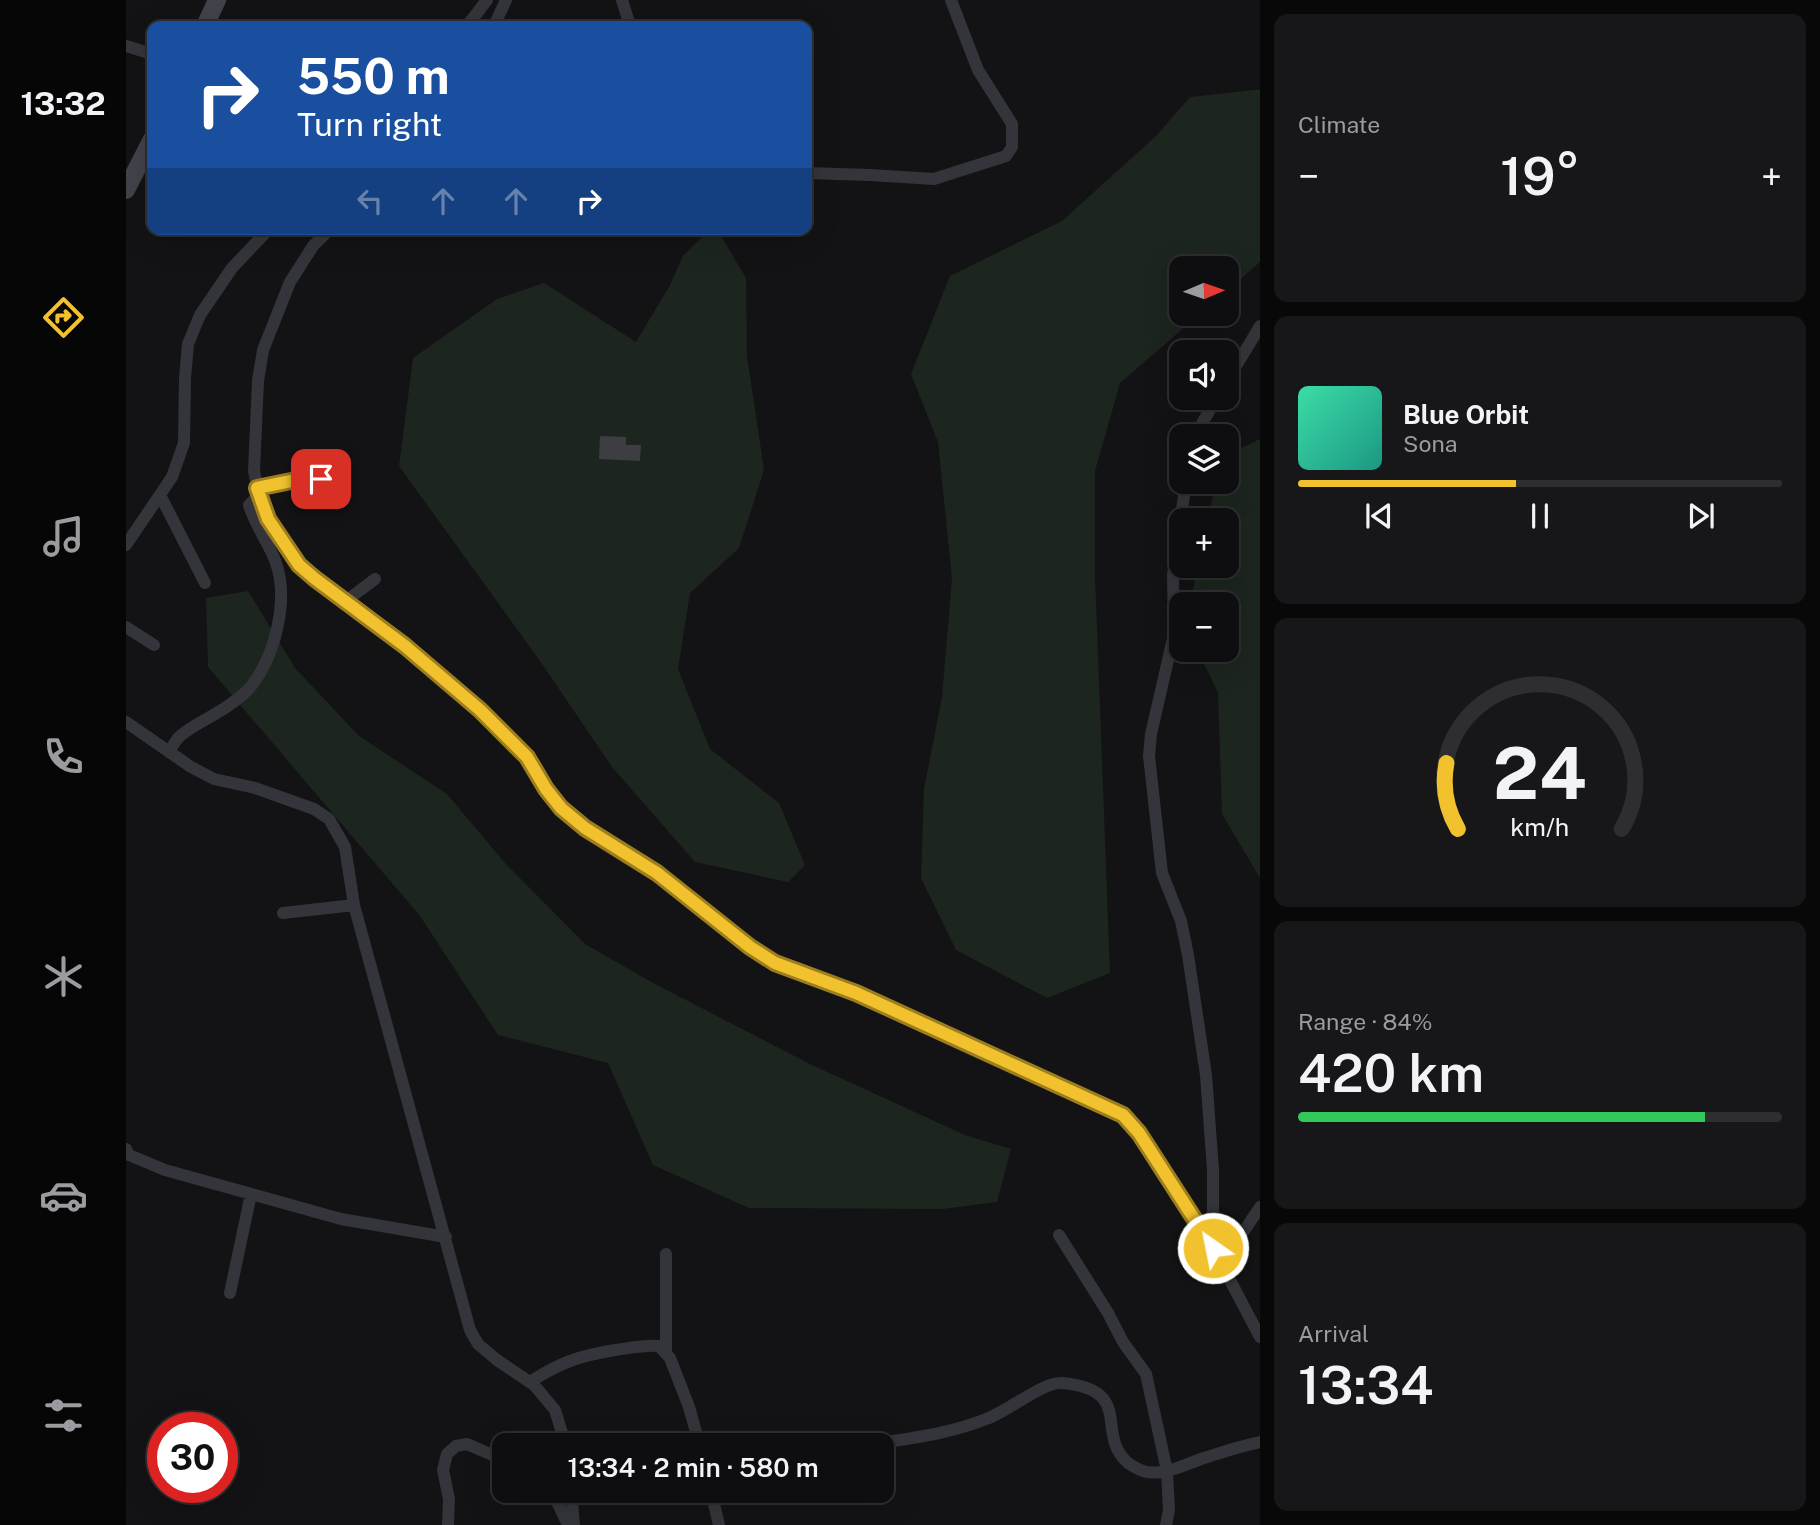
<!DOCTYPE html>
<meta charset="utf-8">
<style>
:root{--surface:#0e0e10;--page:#171719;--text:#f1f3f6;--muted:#9b9c9f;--line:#2e2e30;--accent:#f2c22e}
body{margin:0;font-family:"Public Sans",sans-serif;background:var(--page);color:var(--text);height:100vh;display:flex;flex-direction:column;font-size:26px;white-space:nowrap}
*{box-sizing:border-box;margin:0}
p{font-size:23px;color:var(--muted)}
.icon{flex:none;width:38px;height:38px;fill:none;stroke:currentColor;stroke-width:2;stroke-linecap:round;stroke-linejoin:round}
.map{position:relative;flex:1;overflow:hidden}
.details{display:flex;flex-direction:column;gap:14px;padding:14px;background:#080809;width:560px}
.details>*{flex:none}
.guide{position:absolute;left:21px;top:21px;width:665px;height:214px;border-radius:14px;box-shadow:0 7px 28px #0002,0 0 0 2px var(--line);background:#1a4fa0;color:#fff;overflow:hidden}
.needle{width:46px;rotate:88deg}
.tools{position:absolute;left:1043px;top:256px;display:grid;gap:14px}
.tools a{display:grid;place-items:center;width:70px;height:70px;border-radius:14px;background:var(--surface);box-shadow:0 7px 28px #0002,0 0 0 2px var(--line);font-size:35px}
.speed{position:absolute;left:21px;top:1412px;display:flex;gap:14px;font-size:35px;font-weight:700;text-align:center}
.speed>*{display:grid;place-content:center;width:91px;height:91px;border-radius:50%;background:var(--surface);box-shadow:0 7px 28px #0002,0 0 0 2px var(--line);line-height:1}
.speed .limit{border:10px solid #d22;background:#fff;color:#111}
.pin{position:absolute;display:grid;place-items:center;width:60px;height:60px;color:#fff;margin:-30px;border-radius:14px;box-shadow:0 4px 10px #0006}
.me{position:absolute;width:77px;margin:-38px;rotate:327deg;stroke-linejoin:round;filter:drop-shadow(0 0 5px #0008)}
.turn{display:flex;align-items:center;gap:24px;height:147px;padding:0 35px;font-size:32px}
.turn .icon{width:91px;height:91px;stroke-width:2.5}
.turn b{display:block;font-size:49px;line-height:60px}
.lanes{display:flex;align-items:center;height:66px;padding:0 35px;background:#0003;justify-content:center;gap:35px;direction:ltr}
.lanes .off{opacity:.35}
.big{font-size:52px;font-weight:600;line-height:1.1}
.details .card{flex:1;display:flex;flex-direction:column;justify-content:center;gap:10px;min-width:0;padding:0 24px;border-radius:14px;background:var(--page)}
.details .dial{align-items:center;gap:0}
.dial svg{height:182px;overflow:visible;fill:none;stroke:var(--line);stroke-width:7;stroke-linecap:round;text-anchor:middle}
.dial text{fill:var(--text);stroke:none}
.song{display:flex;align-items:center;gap:21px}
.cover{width:84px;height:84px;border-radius:10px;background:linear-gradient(135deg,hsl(160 70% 55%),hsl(170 70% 35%))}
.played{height:7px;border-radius:4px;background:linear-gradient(90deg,var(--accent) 45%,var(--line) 45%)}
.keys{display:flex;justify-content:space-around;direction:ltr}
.heat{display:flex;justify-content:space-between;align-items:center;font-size:38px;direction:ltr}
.charge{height:10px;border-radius:5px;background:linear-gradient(90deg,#34c759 84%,var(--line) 0)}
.trip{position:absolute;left:366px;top:1433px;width:402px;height:70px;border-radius:14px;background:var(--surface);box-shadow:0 7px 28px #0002,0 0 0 2px var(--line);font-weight:600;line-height:70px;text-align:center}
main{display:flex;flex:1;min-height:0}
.tabs{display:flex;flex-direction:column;width:126px;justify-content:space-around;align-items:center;background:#060606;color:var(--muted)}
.tabs .icon{width:49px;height:49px}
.tabs .current{color:var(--accent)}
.tabs b{font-size:32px;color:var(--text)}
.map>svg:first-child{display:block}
</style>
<main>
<nav class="tabs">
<b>13:32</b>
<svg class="icon current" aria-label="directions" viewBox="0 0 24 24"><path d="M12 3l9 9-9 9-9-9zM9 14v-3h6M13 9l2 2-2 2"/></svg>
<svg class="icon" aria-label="music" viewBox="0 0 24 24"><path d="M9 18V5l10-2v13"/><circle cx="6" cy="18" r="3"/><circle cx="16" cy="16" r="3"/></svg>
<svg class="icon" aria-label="phone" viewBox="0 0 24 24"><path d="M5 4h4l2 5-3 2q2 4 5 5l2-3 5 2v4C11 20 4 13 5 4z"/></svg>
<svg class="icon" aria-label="climate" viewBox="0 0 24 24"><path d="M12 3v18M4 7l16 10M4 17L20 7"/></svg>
<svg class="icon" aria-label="car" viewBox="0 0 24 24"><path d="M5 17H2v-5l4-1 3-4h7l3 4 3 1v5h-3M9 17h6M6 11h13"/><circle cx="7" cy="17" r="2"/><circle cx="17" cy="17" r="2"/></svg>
<svg class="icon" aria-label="filters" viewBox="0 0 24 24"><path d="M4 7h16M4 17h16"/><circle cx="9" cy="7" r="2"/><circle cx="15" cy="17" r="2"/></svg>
</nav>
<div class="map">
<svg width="1134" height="1525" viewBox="0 0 1134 1525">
<rect width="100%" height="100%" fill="#131315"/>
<path fill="#1d251f" d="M 1129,90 L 1134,90 L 1134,262 L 1101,291 L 1101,268 L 1055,268 L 1055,313 L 1075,313 L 994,383 L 969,471 L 969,575 L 984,973 L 921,998 L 830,950 L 795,878 L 798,789 L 816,697 L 826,578 L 812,442 L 785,374 L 824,276 L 936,221 L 1030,136 L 1064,97 Z
M 584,229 L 591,229 L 620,278 L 621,356 L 638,470 L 613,548 L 564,593 L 552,669 L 584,749 L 653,803 L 679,865 L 662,882 L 569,862 L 486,767 L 414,661 L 273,466 L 287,358 L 371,299 L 418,283 L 510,342 L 544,285 L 557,256 Z
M 1134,439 L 1134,878 L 1096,814 L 1092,693 L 1071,649 L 1101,649 L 1101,604 L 1064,604 L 1072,565 L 1101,565 L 1101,520 L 1082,520 L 1090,481 L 1101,481 L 1101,455 Z
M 122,591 L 169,668 L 233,736 L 321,794 L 378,862 L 459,944 L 529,984 L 686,1065 L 839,1135 L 885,1149 L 871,1202 L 817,1209 L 623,1208 L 527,1165 L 482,1063 L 372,1035 L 294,916 L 82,667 L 80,598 Z"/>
<path fill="#3d3d42" d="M 474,436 L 500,437 L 500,445 L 515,445 L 514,461 L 473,459 Z"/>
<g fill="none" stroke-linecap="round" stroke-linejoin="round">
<path stroke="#34353a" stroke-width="12" d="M 496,0 L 504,26
M 341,26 L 361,0
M 368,26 L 380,0
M 0,46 L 26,54
M 681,173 L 744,175 L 808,179 L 880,156 L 886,147 L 886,124 L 852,70 L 825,0
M 204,229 L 187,246 L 164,282 L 137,350 L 132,381 L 128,471 L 133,495 L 142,519 L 173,564 L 188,578 L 279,646 L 354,710 L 401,757 L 420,789 L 435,808 L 459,828 L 531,873 L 624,947 L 649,963 L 730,993 L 997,1115 L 1012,1133 L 1087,1248 L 1134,1337
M 1101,381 L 1134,326
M 1069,436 L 1091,397
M 1060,481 L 1047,575 L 1048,634 L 1025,734 L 1023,756 L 1036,873 L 1055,921 L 1062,955 L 1080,1075 L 1087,1170 L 1087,1248
M 132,488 L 165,481 L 195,479
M 34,495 L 79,583
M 0,545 L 46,477 L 58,443 L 59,378 L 62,344 L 74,315 L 106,268 L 143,229
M 220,601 L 249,579
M 0,627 L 28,645
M 0,722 L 65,767 L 88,779 L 129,788 L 188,809 L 203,819 L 219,847 L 228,905 L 344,1330 L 352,1344 L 371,1360 L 408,1385 L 429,1410 L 440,1446
M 43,752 C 46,747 49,742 52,738 C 65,725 91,715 106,703 C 113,698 121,692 126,685 C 149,655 163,600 150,563 C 143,543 129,526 123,505 L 133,495
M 157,913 L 228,905
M 0,1149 L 3,1155 L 39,1170 L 215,1219 L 320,1237
M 933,1235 L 982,1313 L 997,1342 L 1020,1374 L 1041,1471 L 1043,1510 L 1040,1525
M 1091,1256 L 1118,1231 L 1134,1207
M 104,1293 L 125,1194
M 540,1353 L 540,1254
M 404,1382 C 435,1362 453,1356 489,1350 C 504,1348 518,1345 533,1346 L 544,1358 L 563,1407 L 574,1446
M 735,1446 C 777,1439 821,1435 860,1419 C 881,1412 918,1381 936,1383 C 1010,1390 968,1434 1002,1463 C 1008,1467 1014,1471 1021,1472 C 1040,1475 1060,1464 1078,1458 C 1096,1452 1115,1446 1134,1442
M 426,1491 L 442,1525
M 445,1491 L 448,1525
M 585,1491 L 593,1525
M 322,1525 L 323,1499 L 317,1470 L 321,1454 L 330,1446 L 341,1444 L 378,1460"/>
<path stroke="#42434a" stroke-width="18" d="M 79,26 L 91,0
M 0,190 L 26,139"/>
</g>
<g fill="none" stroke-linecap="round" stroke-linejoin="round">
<g stroke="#9d7e1e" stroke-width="18">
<path id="route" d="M 195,479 L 165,481 L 131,488 L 142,519 L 173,565 L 188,578 L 279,646 L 354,710 L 401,757 L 420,789 L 435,808 L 459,828 L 531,873 L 624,947 L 649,963 L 730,993 L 997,1115 L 1013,1133 L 1087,1248"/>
</g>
<use href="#route" stroke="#f2c22e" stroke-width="12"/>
</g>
</svg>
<div class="tools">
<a><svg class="needle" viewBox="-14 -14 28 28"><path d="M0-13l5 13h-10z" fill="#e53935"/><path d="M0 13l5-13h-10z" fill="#9b9c9f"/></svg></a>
<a><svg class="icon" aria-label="sound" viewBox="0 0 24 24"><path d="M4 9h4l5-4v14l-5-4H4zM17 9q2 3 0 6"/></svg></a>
<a><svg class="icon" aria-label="layers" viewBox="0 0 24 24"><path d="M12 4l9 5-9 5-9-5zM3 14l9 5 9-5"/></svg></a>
<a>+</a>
<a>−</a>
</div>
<div class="speed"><div class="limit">30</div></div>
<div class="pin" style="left:195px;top:479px;background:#d93025"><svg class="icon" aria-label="arrive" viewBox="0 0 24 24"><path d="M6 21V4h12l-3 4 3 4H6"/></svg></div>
<svg class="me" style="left:1087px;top:1248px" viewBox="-20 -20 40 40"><circle r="17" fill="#f2c22e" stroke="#fff" stroke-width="3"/><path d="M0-11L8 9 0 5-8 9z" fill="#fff"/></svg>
<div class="trip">13:34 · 2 min · 580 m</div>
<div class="guide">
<div class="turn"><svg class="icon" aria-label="right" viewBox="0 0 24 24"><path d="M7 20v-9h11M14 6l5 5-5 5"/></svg><div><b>550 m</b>Turn right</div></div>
<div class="lanes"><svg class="icon off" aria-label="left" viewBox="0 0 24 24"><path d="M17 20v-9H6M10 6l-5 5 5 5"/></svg><svg class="icon off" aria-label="ahead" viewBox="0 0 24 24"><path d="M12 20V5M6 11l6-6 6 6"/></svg><svg class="icon off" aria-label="ahead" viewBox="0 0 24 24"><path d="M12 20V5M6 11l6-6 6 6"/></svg><svg class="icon" aria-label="right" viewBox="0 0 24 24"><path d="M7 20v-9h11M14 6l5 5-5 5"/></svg></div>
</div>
</div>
<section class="details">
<div class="card"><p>Climate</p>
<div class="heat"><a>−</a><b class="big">19°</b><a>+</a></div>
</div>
<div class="card">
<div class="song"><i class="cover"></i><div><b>Blue Orbit</b><p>Sona</p></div></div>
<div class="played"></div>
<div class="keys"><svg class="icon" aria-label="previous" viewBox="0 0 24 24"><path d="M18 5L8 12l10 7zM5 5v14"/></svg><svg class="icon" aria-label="pause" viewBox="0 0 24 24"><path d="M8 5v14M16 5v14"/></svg><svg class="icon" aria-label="next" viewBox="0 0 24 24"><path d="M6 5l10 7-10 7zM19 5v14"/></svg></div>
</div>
<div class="card dial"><svg viewBox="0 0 100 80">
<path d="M14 69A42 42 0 1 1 86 69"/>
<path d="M14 69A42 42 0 0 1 9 40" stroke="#f2c22e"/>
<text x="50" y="56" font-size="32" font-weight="700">24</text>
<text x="50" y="72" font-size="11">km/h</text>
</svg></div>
<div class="card"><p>Range · 84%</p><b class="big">420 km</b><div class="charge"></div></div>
<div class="card"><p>Arrival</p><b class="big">13:34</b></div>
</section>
</main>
